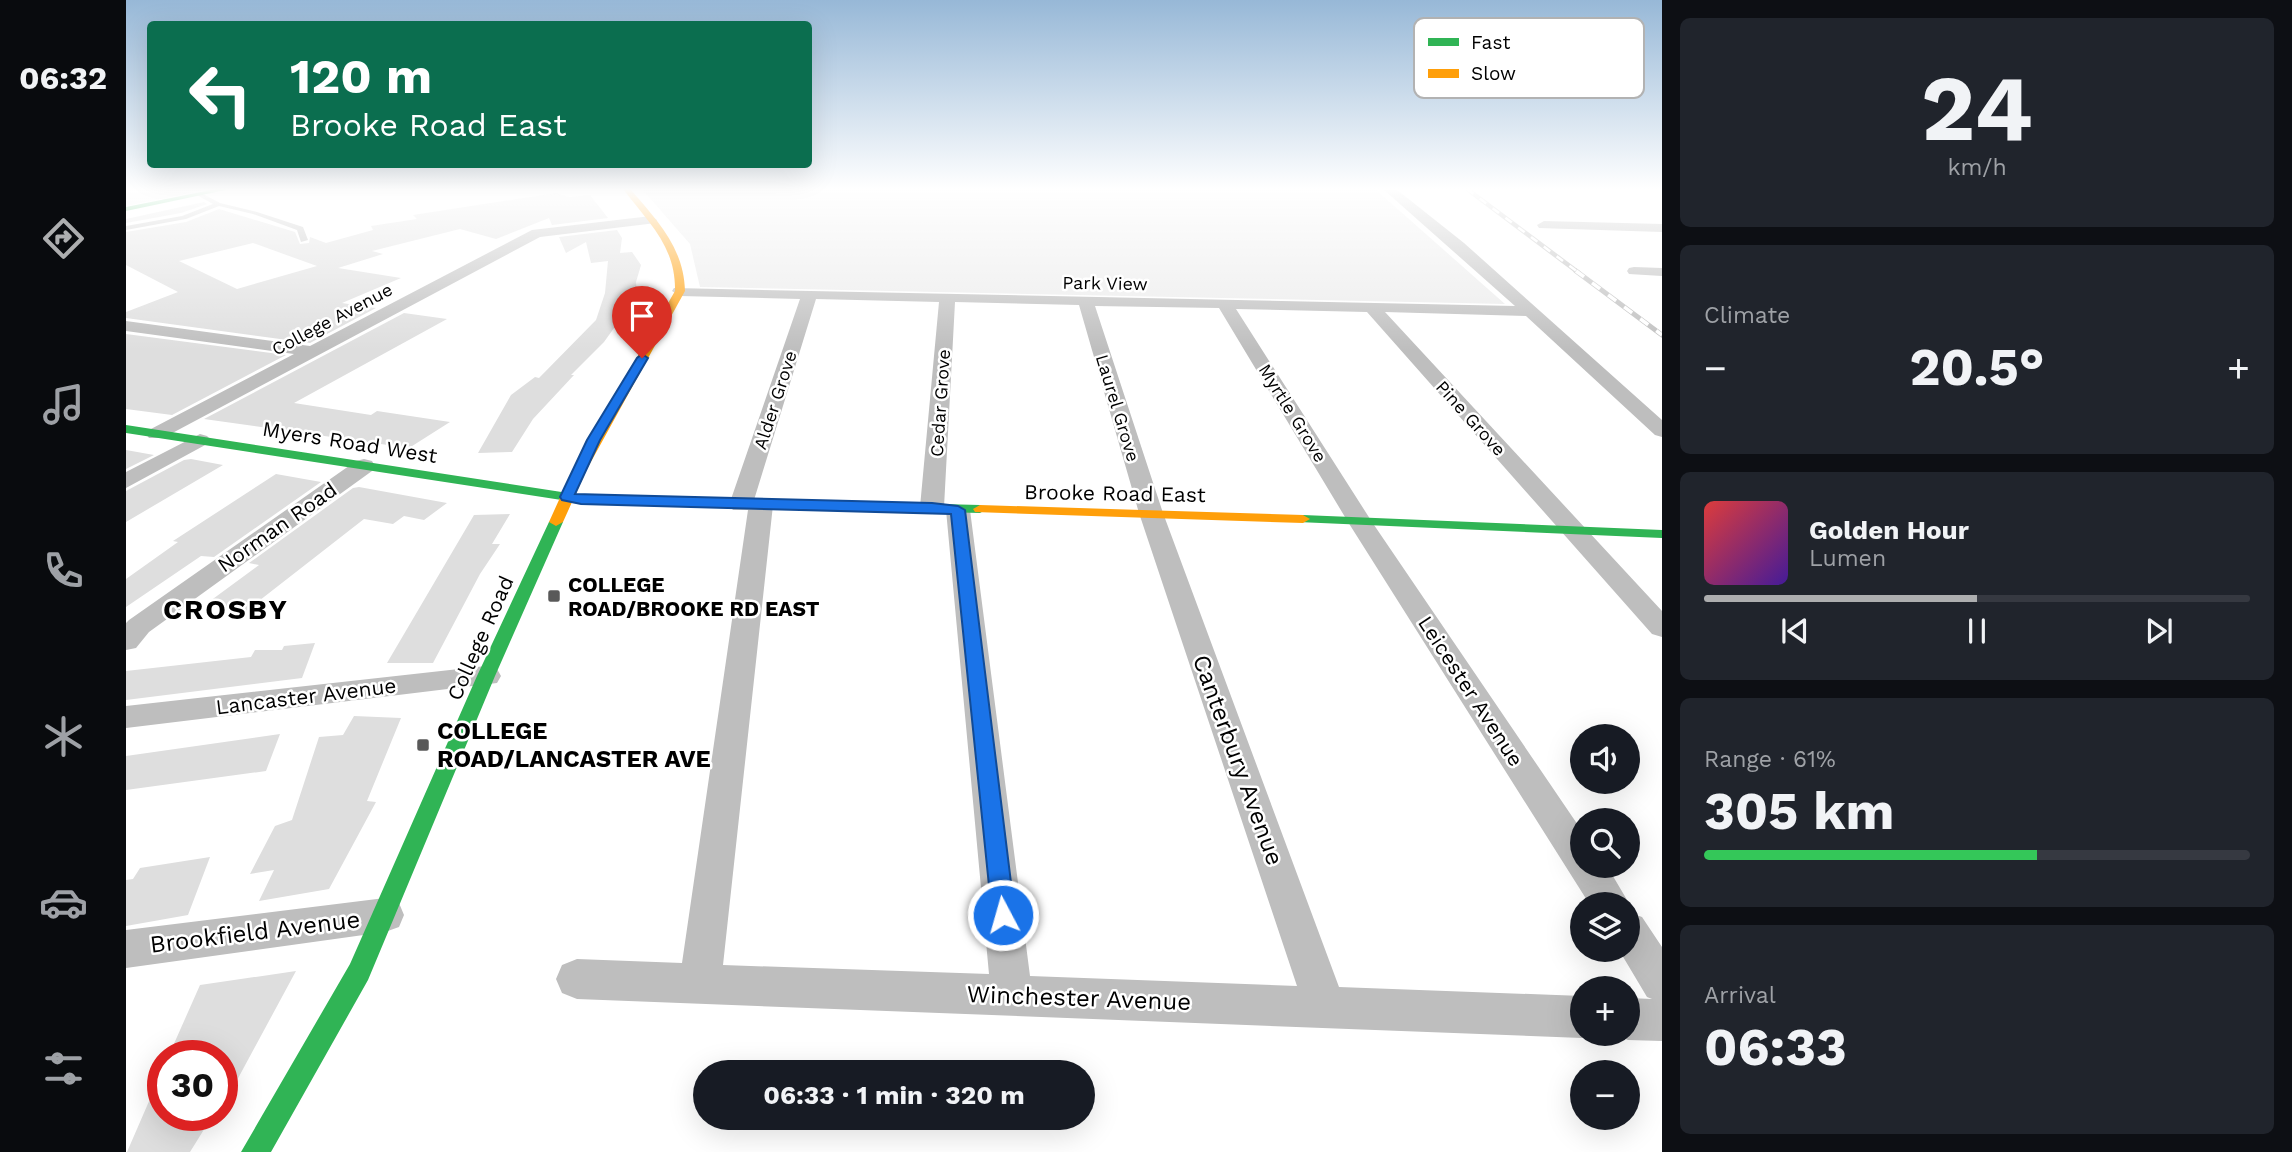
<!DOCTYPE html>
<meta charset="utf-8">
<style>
:root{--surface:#171b24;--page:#20242c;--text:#f1f3f6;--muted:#9ea1a6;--line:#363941;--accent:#adaeaf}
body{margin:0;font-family:"Work Sans",sans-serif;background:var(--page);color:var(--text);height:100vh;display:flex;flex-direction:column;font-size:26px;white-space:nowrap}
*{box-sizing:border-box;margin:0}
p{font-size:23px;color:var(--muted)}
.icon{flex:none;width:38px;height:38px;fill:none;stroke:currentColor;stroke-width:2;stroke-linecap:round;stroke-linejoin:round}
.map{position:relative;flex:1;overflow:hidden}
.side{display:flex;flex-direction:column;gap:18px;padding:18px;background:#0d0f14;width:630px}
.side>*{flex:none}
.guide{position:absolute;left:21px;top:21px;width:665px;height:147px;border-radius:7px;box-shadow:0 7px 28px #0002;background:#0b6e4f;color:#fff;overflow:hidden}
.buttons{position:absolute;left:1444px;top:724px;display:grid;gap:14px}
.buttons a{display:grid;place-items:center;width:70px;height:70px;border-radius:50%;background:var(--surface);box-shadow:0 7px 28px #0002;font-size:35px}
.speed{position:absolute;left:21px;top:1040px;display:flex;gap:14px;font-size:35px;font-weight:700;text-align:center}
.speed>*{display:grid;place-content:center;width:91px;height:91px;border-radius:50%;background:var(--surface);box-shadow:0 7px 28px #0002;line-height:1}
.speed .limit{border:10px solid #d22;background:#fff;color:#111}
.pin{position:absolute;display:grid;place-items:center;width:60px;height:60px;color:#fff;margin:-72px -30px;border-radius:50% 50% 50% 0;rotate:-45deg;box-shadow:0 0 7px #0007}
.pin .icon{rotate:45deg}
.me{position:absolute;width:77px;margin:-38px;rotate:354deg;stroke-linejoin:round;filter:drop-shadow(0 0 5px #0008)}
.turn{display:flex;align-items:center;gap:24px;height:147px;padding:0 28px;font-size:32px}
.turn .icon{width:91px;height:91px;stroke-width:2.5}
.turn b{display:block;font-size:49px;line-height:60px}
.big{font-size:52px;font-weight:700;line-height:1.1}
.side .card{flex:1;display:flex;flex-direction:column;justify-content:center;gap:10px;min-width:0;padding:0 24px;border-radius:10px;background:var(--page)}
.side .dial{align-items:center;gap:0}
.dial b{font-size:91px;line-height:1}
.song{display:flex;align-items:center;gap:21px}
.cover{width:84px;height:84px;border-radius:10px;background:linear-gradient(135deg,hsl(0 70% 55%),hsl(260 70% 35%))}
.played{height:7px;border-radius:4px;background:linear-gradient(90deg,var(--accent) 50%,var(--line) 50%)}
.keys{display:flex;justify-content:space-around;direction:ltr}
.heat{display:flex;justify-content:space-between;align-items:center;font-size:38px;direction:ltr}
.charge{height:10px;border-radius:5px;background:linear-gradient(90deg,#34c759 61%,var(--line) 0)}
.trip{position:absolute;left:567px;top:1060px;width:402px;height:70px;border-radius:35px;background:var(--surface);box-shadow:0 7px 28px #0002;font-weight:700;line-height:70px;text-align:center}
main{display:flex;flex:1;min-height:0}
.dock{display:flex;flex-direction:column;width:126px;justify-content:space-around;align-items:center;background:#090b0e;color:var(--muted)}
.dock .icon{width:49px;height:49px}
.dock .active{color:var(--accent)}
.dock b{font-size:32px;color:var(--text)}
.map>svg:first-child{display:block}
</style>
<main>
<nav class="dock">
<b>06:32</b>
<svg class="icon active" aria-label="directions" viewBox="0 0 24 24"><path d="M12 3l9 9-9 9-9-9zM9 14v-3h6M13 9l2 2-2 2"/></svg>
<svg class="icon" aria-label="music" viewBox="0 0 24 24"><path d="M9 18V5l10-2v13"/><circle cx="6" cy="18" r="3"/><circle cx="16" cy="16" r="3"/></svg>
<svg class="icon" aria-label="phone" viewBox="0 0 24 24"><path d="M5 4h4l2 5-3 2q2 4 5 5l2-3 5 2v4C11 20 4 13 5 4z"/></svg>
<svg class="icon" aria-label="climate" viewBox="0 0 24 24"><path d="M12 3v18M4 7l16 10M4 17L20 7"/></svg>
<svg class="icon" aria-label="car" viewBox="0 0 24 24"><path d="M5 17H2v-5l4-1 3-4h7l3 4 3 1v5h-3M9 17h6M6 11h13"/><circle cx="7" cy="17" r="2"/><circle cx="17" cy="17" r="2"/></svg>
<svg class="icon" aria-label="filters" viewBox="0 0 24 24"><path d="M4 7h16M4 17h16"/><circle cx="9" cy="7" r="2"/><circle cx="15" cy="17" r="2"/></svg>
</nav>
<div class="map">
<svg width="1536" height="1152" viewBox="0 0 1536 1152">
<rect width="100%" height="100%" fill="#fff"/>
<path fill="#ebebeb" d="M 0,189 L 84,189 L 0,206 Z
M 516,189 L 1249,189 L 1379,304 L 574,287 L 564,244 Z"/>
<path fill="#dedede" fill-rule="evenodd" d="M 430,193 L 443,197 L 464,195 L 482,218 L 426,225 L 423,218 L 370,239 L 334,229 L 246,251 L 257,254 L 212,268 L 275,278 L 216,303 L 250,308 L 184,343 L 0,318 L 0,312 L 52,292 L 0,265 L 0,232 L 60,222 L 93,209 L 169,232 L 174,244 L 183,243 L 184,237 L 200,243 L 247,230 L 245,226 L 291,219 L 287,215 ZM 127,243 L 191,266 L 111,289 L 53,261 Z
M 78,202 L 81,204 L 55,213 L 0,223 L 0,219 Z
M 491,230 L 496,238 L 494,253 L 506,252 L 515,265 L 510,282 L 511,296 L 478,342 L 445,375 L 448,375 L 407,419 L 386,452 L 352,453 L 385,395 L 409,377 L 413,378 L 470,320 L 479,293 L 482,261 L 465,263 L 460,242 L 440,253 L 433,237 Z
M 278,313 L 321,319 L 168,403 L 245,415 L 251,411 L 324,422 L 283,448 L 78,419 Z
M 0,334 L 160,355 L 46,415 L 0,409 Z
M 0,450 L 28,455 L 0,469 Z
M 65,459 L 97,465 L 0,522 L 0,491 L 58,460 Z
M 150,474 L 195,482 L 88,557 L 75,556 L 0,607 L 0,579 L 52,542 L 47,541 Z
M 233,487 L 321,503 L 298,520 L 278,516 L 267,524 L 238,519 L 120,611 L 80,604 L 133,565 L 123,563 L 227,488 Z
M 384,514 L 366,544 L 374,544 L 354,574 L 307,663 L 261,663 L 348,515 Z
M 189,643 L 176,678 L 0,700 L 0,671 L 125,657 L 129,650 L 156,650 L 158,646 Z
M 228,716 L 275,718 L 241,801 L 250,802 L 203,889 L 133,901 L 148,870 L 124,874 L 149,826 L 166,820 L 193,737 L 217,735 Z
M 154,734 L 140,771 L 0,790 L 0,756 Z
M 84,857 L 62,915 L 0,926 L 0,880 L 7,879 L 14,868 Z
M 170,971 L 96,1108 L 96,1055 L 43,1055 L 74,985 Z
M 37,1069 L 37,1115 L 87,1115 L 64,1152 L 1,1152 Z"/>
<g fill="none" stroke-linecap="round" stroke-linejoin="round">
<path fill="#bebebe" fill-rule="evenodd" d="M 71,193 L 75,193 L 94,203 L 131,212 L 177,227 L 182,240 L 175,242 L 171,230 L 127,214 L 93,206 L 60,219 L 0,230 L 0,226 L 56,216 L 87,204 L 71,195 Z"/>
<path fill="#bebebe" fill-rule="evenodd" d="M 1257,189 L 1270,189 L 1338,243 L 1536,420 L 1536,437 L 1529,435 L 1400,316 L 1259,312 L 1536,611 L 1536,637 L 1526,634 L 1241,312 L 1110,309 L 1246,522 L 1456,831 L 1456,866 L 1481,866 L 1504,905 L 1502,911 L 1502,905 L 1464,905 L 1222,522 L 1093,308 L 969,306 L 1037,513 L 1213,987 L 1456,996 L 1456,1034 L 1465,1034 L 1456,1038 L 451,999 L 436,993 L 430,979 L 436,965 L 451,959 L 556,963 L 622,510 L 607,510 L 603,505 L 674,299 L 554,296 L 546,291 L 548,288 L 1389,306 ZM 690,299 L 813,302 L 794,507 L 798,512 L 814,512 L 818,507 L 829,302 L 953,305 L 1013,513 L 1171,986 L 904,976 L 844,510 L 840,505 L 824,505 L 820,510 L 863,974 L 597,965 L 647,505 L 643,500 L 628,500 Z
M 525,216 L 531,220 L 530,223 L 414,237 L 37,438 L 23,438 L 20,434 L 23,430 L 168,354 L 0,331 L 0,321 L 184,346 L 406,230 Z
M 1418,221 L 1536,224 L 1536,232 L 1413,228 L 1411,225 Z
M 1508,267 L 1536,268 L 1536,276 L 1503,274 L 1501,271 L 1503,268 Z
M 74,434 L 81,436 L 85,440 L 81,444 L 0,488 L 0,472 Z
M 238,459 L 246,461 L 249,466 L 246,471 L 23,632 L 10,648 L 0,650 L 0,623 L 3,620 L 230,461 Z
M 360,666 L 371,669 L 375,676 L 371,683 L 0,728 L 0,706 Z
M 259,898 L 273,903 L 278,915 L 273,927 L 259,932 L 0,968 L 0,930 Z
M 1502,912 L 1516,917 L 1536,947 L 1536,1041 L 1502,1040 L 1488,1034 L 1502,1034 L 1502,998 L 1526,999 L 1521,997 L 1493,950 L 1502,950 Z"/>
<path fill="#30b455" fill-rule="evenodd" d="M 90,189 L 104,189 L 0,211 L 0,207 Z
M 0,425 L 455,495 L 854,505 L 861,509 L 854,513 L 455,503 L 0,433 Z
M 1177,515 L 1536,530 L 1536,538 L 1172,522 L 1170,519 L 1172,516 Z
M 430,518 L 437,522 L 369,676 L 242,980 L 145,1152 L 115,1152 L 224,964 L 351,676 L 423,522 Z"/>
<path fill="#ff9f0a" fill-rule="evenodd" d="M 497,189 L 504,189 C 531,220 558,248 559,291 L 461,469 L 437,522 L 430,526 L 423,522 L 447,469 L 549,291 C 550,246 522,222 497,189 Z
M 854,505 L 1177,515 L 1184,519 L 1177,523 L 849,512 L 847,509 Z"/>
<g stroke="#bebebe" stroke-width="4.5">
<path id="rail-far1" d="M 1341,189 L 1453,273"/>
</g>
<g stroke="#bebebe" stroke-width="5">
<path id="rail" d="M 1450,271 L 1536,335"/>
</g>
<use href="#rail-far1" stroke="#fff" stroke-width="2.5" stroke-dasharray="8" stroke-linecap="butt"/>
<use href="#rail" stroke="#fff" stroke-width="3.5" stroke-dasharray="10" stroke-linecap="butt"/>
</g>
<linearGradient id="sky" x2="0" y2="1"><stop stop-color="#97b8d7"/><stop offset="0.54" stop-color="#fff"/><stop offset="1" stop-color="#fff" stop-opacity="0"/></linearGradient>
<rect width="1536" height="350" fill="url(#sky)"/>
<path fill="#1a73e8" stroke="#114b97" stroke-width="2" d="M 516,354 L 522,358 L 474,440 L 449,494 L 806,503 L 832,506 L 839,510 L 889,915 L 886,922 L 877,925 L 869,922 L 866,915 L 825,514 L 455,504 L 436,500 L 434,497 L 461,440 L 511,358 Z"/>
<g fill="#595959" stroke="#fff" stroke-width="2.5">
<rect x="421" y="589" width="14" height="14" rx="3.5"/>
<rect x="290" y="738" width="14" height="14" rx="3.5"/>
</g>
<g text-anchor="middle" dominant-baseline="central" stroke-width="5" stroke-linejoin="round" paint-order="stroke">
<g font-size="18" fill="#000" stroke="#fff">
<text transform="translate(979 283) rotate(1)">Park View</text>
<text transform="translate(206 319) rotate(-28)">College Avenue</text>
<text transform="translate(649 400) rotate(-72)">Alder Grove</text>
<text transform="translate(814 403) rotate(-86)">Cedar Grove</text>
<text transform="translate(992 408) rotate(73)">Laurel Grove</text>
<text transform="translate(1167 413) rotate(58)">Myrtle Grove</text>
<text transform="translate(1345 418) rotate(48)">Pine Grove</text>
</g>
<g font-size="21" fill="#000" stroke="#fff">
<text transform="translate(224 442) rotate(9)">Myers Road West</text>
<text transform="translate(989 493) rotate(1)">Brooke Road East</text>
<text transform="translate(151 527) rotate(-35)">Norman Road</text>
<text transform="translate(354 638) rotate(-66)">College Road</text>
<text transform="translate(1345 691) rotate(57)">Leicester Avenue</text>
<text transform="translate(180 696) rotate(-7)">Lancaster Avenue</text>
</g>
<g font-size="21" font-weight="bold" fill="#000" stroke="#fff" text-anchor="start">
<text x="442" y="584">COLLEGE<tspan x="442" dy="24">ROAD/BROOKE RD EAST</tspan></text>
</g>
<g font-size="24" font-weight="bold" fill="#000" stroke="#fff" text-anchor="start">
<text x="311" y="731">COLLEGE<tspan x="311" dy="28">ROAD/LANCASTER AVE</tspan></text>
</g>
<g font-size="24" fill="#000" stroke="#fff">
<text transform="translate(1112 760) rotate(70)">Canterbury Avenue</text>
<text transform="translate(129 932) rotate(-7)">Brookfield Avenue</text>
<text transform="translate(953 998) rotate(2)">Winchester Avenue</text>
</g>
<g font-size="28" font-weight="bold" letter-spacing="2" fill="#000" stroke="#fff">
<text x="100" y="609">CROSBY</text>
</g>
</g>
<rect x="1288" y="18" width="230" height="80" rx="10" fill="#fff" stroke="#b2b2b2" stroke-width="2"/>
<rect x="1302" y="38" width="31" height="8" fill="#30b455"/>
<rect x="1302" y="69" width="31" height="9" fill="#ff9f0a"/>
<g font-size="19" fill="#000">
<text x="1345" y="49">Fast</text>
<text x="1345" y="80">Slow</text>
</g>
</svg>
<div class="buttons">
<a><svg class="icon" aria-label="sound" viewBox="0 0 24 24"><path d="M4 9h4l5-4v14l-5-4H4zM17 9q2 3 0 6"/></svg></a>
<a><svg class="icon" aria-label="search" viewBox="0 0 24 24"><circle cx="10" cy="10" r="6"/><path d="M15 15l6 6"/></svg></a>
<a><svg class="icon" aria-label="layers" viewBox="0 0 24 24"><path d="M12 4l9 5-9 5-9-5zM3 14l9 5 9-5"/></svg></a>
<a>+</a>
<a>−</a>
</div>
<div class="speed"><div class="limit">30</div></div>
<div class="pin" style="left:516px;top:358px;background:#d93025"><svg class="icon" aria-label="arrive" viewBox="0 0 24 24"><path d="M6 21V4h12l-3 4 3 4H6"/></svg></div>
<svg class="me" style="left:877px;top:915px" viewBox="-20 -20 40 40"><circle r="17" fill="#1a73e8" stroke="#fff" stroke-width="3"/><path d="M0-11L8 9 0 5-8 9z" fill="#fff"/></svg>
<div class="trip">06:33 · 1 min · 320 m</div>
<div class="guide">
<div class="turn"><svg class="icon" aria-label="left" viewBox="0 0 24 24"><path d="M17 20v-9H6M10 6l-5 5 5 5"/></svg><div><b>120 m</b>Brooke Road East</div></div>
</div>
</div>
<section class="side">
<div class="card dial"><b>24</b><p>km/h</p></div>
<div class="card"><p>Climate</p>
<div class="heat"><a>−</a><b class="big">20.5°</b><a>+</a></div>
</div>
<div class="card">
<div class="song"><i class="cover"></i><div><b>Golden Hour</b><p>Lumen</p></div></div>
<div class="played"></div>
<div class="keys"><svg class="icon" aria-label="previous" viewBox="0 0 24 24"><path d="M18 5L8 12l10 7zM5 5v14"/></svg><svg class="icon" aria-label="pause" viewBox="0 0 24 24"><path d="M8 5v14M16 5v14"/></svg><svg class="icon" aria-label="next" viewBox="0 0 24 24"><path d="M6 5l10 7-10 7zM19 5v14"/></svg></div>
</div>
<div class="card"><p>Range · 61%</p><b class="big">305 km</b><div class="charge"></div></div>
<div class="card"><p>Arrival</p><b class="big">06:33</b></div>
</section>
</main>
